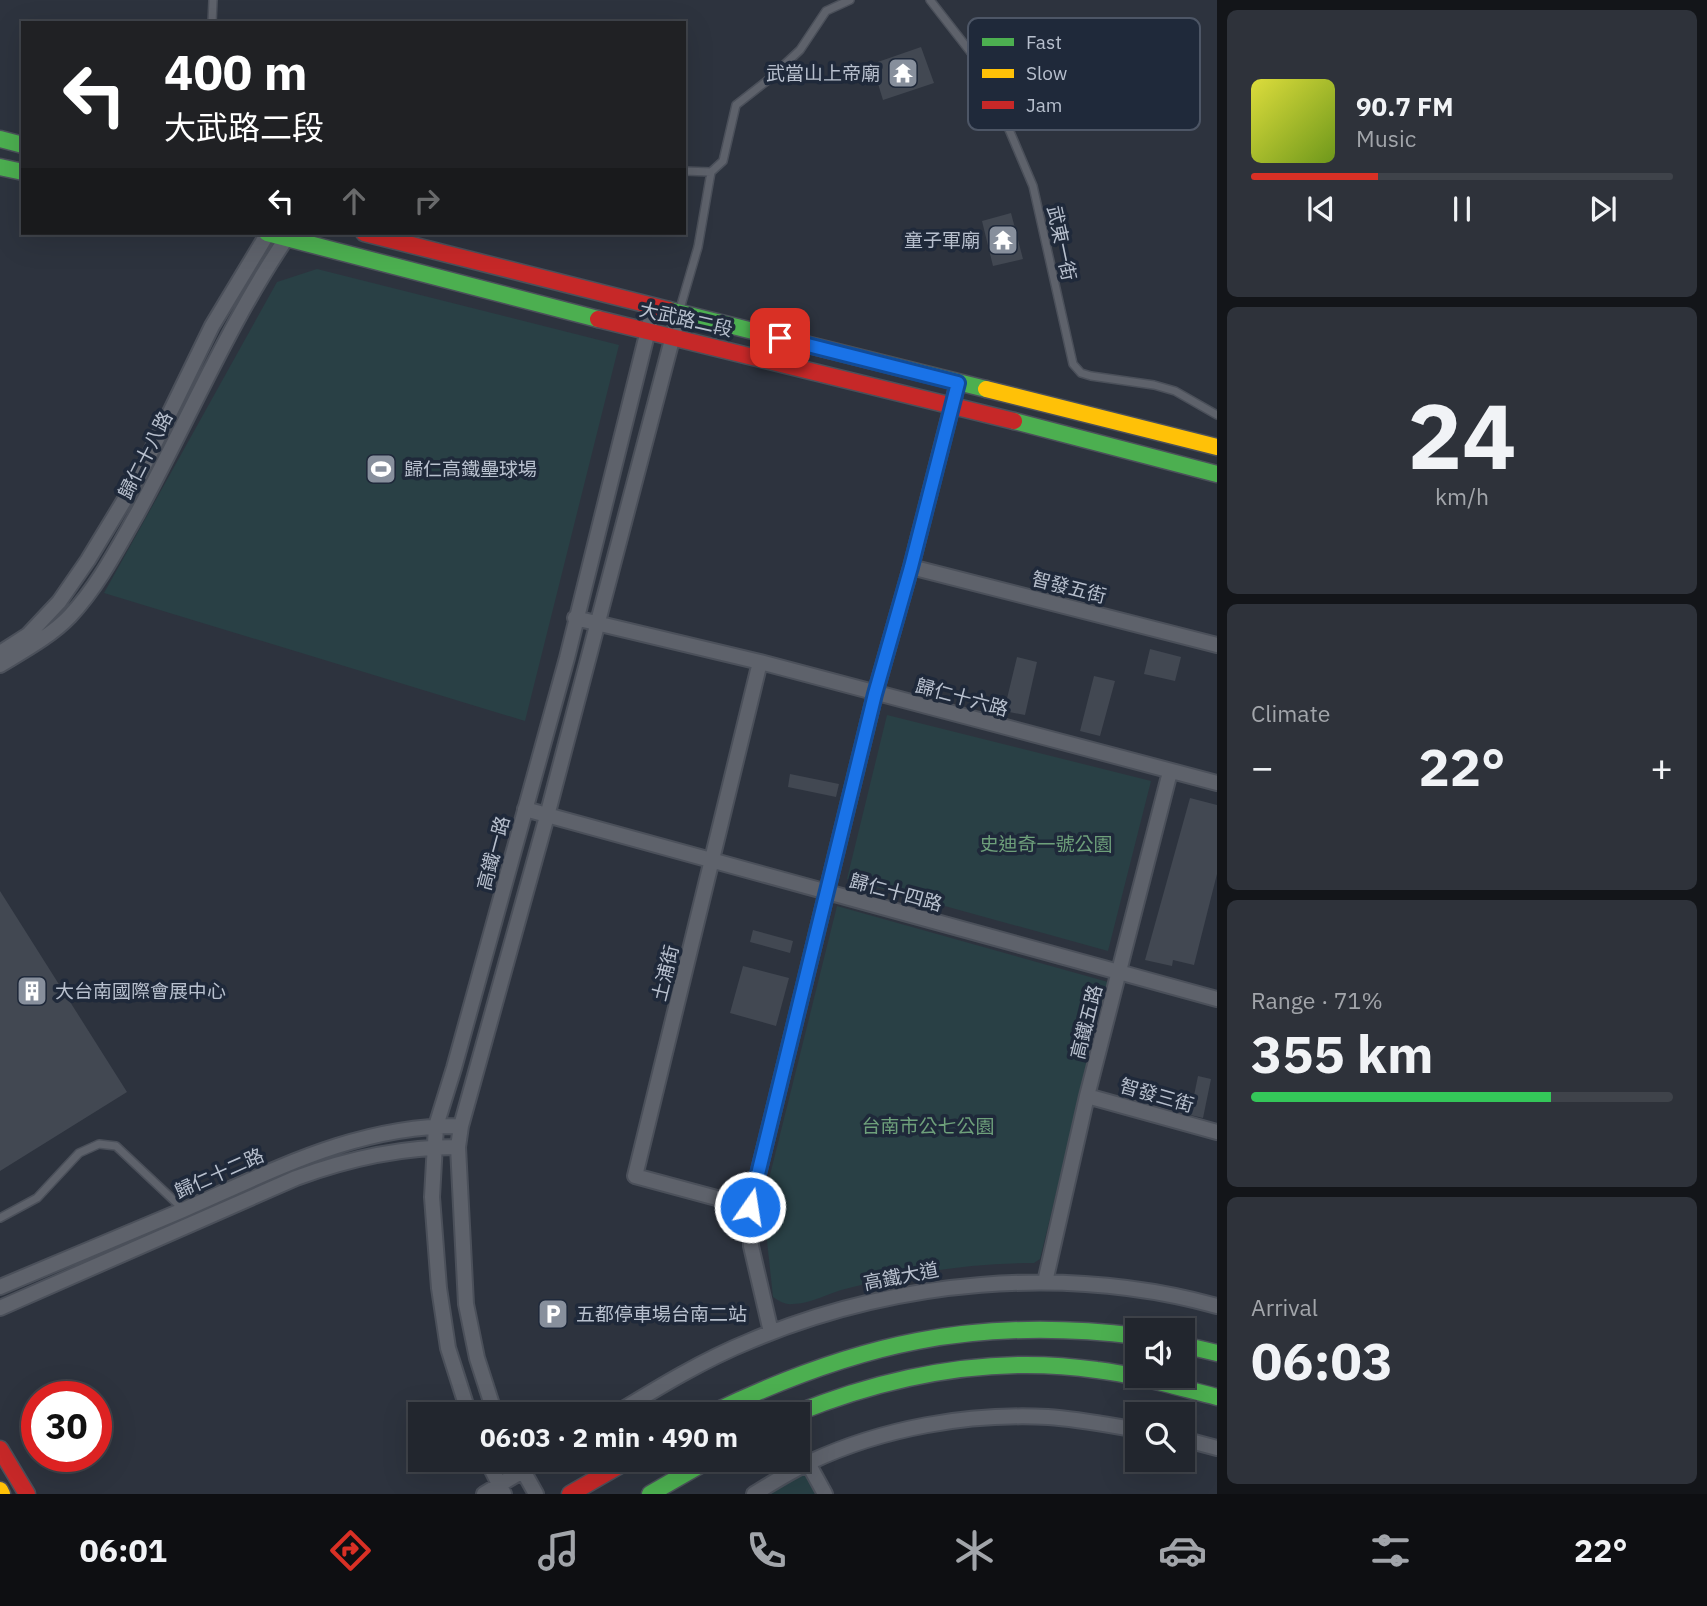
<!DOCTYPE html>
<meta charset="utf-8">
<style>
:root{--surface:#22262e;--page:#2e323a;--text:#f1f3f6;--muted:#a2a5aa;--line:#3f434a;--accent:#d93025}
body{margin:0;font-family:"IBM Plex Sans","Noto Sans TC",sans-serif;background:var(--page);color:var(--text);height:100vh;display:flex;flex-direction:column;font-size:26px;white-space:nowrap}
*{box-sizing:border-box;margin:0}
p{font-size:23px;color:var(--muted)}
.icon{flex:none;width:38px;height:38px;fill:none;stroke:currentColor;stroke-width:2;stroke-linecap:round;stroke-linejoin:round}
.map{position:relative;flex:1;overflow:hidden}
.panel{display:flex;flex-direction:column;gap:10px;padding:10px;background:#131519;width:490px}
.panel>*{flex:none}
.banner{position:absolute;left:21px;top:21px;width:665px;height:214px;border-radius:0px;box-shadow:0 7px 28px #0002,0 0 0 2px var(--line);background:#202124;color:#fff;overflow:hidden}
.controls{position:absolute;left:1125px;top:1318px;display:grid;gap:14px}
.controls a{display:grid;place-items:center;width:70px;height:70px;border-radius:0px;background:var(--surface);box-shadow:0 7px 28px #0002,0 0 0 2px var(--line);font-size:35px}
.speed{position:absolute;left:21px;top:1381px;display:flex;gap:14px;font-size:35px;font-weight:700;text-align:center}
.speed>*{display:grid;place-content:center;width:91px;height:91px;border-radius:50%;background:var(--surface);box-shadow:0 7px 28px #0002,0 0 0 2px var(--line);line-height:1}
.speed .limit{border:10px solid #d22;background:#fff;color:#111}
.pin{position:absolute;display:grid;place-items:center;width:60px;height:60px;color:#fff;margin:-30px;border-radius:14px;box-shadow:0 4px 10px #0006}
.me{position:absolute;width:77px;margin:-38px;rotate:13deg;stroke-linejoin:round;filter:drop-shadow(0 0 5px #0008)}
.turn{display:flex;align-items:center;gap:24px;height:147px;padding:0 28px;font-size:32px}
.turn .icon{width:91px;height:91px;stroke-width:2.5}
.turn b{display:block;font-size:49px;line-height:60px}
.lanes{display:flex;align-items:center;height:66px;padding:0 28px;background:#0003;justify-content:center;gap:35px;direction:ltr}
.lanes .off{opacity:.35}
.big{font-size:52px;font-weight:700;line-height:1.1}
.panel .widget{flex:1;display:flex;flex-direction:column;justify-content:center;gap:10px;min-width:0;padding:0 24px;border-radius:10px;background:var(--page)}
.panel .dial{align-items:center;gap:0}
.dial b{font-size:91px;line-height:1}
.song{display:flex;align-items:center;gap:21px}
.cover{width:84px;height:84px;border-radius:10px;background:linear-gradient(135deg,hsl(60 70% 55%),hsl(80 70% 35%))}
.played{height:7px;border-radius:4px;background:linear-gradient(90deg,var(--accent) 30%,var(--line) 30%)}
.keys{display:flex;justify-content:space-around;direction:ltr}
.heat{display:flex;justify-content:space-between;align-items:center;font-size:38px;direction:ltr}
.charge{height:10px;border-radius:5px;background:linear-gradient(90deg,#34c759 71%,var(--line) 0)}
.trip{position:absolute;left:408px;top:1402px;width:402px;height:70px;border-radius:0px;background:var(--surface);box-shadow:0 7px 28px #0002,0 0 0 2px var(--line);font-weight:700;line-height:70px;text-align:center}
.tab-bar{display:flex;height:112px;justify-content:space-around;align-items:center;background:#0e0f12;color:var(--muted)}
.tab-bar .icon{width:49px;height:49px}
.tab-bar .on{color:var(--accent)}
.tab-bar b{font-size:32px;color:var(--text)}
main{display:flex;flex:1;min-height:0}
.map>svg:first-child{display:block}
</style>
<main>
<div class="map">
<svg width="1217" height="1494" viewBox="0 0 1217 1494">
<rect width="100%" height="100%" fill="#2d333e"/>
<path fill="#294045" d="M 317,269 L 619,345 L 525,721 L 104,593 L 277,282 Z
M 887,715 L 1151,781 L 1108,951 L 847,879 Z
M 837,906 L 1108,982 L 1040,1259 L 1034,1263 C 971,1263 906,1273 845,1289 C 829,1293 810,1304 793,1304 C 785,1305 779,1301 773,1297 L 763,1203 Z
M 812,1466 L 825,1494 L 760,1494 Z"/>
<path fill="#424852" d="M 921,47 L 934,83 L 883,100 L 872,64 Z
M 1011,213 L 1023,259 L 993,266 L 982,221 Z
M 1150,649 L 1181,657 L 1175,681 L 1144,674 Z
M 1017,657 L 1037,662 L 1025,715 L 1004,711 Z
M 1094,676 L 1115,681 L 1100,736 L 1080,731 Z
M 790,774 L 839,784 L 836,797 L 788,787 Z
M 1190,798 L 1217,805 L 1217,874 L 1194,965 L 1173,960 L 1172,966 L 1145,960 Z
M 0,891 L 127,1092 L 0,1171 Z
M 753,930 L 793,941 L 790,953 L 750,942 Z
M 743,966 L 789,978 L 776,1026 L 730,1013 Z
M 1198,1076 L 1211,1079 L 1203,1118 L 1190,1115 Z"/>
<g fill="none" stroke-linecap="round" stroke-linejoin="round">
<g stroke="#4b505a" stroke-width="10">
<path id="lane" d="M 930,0 L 983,68 L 1033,186 L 1073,364 L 1081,373 L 1091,376 L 1154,385 L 1175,391 L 1217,415
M 212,23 L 213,0
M 684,171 L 711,172
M 679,312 L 698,247 L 711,172 L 723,161 L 736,105 L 768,80 L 800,50 L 826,11 L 850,0
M 0,1218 L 37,1198 L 79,1153 L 99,1144 L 116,1146 L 183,1209"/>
</g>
<g stroke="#4b505a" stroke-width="18">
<path id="street" d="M 911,567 L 1217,645
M 575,618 L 760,662 L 1217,783
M 0,653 L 28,635 L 59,602 L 88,560 L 139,476 L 212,326 L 268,233
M 0,665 C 23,651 51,636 70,616 C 98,586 117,549 137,514 C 188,421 230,320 290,233
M 525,809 L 1217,999
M 1087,1096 L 1217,1132
M 750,1207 L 635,1176 L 760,662
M 1045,1282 L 1087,1096 L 1170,772
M 0,1287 C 61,1261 122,1236 183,1210 C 275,1170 357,1125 461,1126
M 0,1308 L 296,1178 C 350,1158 401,1147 458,1147
M 771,1332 L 751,1246 L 750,1207 L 875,694 L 911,567 L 958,382
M 469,1414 L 448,1348 L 439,1288 L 432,1197 L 436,1126 L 454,1068 L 567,658 L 654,306
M 495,1414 L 477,1358 L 466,1304 L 458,1147 L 461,1126 L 547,816 L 679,313
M 615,1414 C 659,1387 703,1360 750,1341 C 895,1280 1065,1264 1217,1306
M 1183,1439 L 1217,1448
M 487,1460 L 504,1494
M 517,1460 L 536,1494
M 808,1463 L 825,1494
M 484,1494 L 541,1460
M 754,1494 C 772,1483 791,1471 810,1462 C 883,1428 967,1413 1048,1417 C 1078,1419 1108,1425 1138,1430"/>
</g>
<g stroke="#4b505a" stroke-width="19">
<path id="fast" d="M 0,139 L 23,145
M 0,167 L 23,172
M 267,233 L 598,319
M 669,310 L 986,389
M 1014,421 L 1217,474
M 1183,1345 L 1217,1353
M 710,1414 C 856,1343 976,1316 1138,1336
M 794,1414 C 890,1375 994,1355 1097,1370 C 1138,1375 1177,1387 1217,1397
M 650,1494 L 709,1460"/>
</g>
<g stroke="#4b505a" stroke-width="19">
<path id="slow" d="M 986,389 L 1217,447
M 0,1490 L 2,1494"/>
</g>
<g stroke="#4b505a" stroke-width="19">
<path id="jam" d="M 364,233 L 669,310
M 598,319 L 1014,421
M 0,1449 L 27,1494
M 570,1494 L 629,1460"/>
</g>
<use href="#lane" stroke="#5e626b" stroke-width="7"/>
<use href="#street" stroke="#5e626b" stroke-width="14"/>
<use href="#fast" stroke="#4caf50" stroke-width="16"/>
<use href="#slow" stroke="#ffc107" stroke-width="16"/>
<use href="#jam" stroke="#c62828" stroke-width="16"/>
</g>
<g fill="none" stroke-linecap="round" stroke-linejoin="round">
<g stroke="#114b97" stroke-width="18">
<path id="route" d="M 750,1207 L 875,694 L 911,567 L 958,383 L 780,338"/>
</g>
<use href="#route" stroke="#1a73e8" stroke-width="12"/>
</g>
<defs>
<g id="temple-square" transform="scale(1.575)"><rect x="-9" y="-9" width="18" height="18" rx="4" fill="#878f9c" stroke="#1f293a"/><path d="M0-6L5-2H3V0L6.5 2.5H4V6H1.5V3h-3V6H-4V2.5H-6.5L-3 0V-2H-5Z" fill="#fff"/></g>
<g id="stadium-square" transform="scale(1.575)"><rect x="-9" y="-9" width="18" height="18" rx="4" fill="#878f9c" stroke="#1f293a"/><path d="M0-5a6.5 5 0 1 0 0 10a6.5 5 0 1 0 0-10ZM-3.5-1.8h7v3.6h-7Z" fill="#fff"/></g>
<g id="building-square" transform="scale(1.575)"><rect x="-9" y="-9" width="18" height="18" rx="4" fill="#878f9c" stroke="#1f293a"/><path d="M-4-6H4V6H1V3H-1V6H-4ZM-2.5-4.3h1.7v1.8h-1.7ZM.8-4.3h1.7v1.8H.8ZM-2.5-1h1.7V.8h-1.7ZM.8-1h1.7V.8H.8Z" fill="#fff"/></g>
<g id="parking-square" transform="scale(1.575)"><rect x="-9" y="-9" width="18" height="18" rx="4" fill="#878f9c" stroke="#1f293a"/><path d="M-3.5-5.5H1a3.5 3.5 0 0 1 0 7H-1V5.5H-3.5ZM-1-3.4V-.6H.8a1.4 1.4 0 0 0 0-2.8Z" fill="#fff"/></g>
</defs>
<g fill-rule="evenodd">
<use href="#temple-square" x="903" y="73"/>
<use href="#temple-square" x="1003" y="240"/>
<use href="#stadium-square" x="381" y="469"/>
<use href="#building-square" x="32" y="991"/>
<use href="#parking-square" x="553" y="1314"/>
</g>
<g text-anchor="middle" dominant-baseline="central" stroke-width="7" stroke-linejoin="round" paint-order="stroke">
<g font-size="19" fill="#b8c0ce" stroke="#1f293a" text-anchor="start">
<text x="880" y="73" text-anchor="end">武當山上帝廟</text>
<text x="980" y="240" text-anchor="end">童子軍廟</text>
<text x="404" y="469">歸仁高鐵壘球場</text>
<text x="55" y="991">大台南國際會展中心</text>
<text x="576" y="1314">五都停車場台南二站</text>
</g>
<g font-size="19" fill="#b8c0ce" stroke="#1f293a">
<text transform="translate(1062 243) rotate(78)">武東一街</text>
<text transform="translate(686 319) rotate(13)">大武路二段</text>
<text transform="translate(145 455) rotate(-63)">歸仁十八路</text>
<text transform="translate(1069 587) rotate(14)">智發五街</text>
<text transform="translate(962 697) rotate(15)">歸仁十六路</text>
<text transform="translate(493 853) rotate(-75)">高鐵一路</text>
<text transform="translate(896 892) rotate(15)">歸仁十四路</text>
<text transform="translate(665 973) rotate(-76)">土浦街</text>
<text transform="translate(1086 1022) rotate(-76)">高鐵五路</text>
<text transform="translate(1157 1095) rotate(16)">智發三街</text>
<text transform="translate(219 1173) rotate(-24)">歸仁十二路</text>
<text transform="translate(901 1276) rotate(-11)">高鐵大道</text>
</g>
<g font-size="19" fill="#6ea07b" stroke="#1f293a">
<text x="1046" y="844">史迪奇一號公園</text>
<text x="928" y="1126">台南市公七公園</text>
</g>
</g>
<rect x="968" y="18" width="232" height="112" rx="10" fill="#1f293a" stroke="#4d5666" stroke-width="2"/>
<rect x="982" y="38" width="32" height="8" fill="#4caf50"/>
<rect x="982" y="69" width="32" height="9" fill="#ffc107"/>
<rect x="982" y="101" width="32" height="8" fill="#c62828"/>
<g font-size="19" fill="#b8c0ce">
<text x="1026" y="49">Fast</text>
<text x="1026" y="80">Slow</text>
<text x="1026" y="112">Jam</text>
</g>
</svg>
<div class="controls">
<a><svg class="icon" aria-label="sound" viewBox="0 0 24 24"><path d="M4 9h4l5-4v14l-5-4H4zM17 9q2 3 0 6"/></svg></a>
<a><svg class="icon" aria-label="search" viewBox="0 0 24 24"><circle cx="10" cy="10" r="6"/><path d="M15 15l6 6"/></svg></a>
</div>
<div class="speed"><div class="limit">30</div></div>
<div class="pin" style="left:780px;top:338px;background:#d93025"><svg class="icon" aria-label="arrive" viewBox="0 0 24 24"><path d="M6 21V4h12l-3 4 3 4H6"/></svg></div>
<svg class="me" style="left:750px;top:1207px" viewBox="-20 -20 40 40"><circle r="17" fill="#1a73e8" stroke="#fff" stroke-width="3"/><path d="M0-11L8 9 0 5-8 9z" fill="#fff"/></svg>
<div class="trip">06:03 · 2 min · 490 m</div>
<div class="banner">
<div class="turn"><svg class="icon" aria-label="left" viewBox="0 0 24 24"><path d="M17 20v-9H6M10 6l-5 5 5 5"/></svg><div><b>400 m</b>大武路二段</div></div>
<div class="lanes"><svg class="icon" aria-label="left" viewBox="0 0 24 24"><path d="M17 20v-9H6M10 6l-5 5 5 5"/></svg><svg class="icon off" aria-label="ahead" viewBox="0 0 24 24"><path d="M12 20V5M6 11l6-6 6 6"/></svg><svg class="icon off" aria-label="right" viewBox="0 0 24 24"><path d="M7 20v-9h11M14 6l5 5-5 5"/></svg></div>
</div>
</div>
<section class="panel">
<div class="widget">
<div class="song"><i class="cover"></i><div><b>90.7 FM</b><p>Music</p></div></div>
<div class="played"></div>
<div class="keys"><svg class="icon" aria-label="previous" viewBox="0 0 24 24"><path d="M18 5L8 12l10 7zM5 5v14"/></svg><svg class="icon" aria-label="pause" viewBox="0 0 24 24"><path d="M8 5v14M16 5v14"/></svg><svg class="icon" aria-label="next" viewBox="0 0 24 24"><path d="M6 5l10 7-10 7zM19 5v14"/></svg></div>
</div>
<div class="widget dial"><b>24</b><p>km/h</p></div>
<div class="widget"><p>Climate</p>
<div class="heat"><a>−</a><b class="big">22°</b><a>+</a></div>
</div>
<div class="widget"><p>Range · 71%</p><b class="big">355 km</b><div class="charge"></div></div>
<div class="widget"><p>Arrival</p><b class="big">06:03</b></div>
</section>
</main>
<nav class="tab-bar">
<b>06:01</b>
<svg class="icon on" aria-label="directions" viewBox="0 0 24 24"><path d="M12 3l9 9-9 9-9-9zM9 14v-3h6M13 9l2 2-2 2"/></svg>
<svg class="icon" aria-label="music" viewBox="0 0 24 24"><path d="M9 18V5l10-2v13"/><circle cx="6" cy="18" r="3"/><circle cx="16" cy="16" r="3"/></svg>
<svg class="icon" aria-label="phone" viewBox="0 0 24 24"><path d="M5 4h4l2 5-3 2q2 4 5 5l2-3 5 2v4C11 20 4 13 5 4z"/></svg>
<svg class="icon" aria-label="climate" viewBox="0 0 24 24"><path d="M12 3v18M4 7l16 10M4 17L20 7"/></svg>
<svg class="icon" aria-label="car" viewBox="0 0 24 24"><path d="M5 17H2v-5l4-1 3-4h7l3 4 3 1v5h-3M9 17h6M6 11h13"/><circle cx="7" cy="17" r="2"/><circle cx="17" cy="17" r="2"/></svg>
<svg class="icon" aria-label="filters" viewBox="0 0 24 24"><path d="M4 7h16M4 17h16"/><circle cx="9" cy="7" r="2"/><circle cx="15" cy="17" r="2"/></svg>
<b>22°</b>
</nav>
